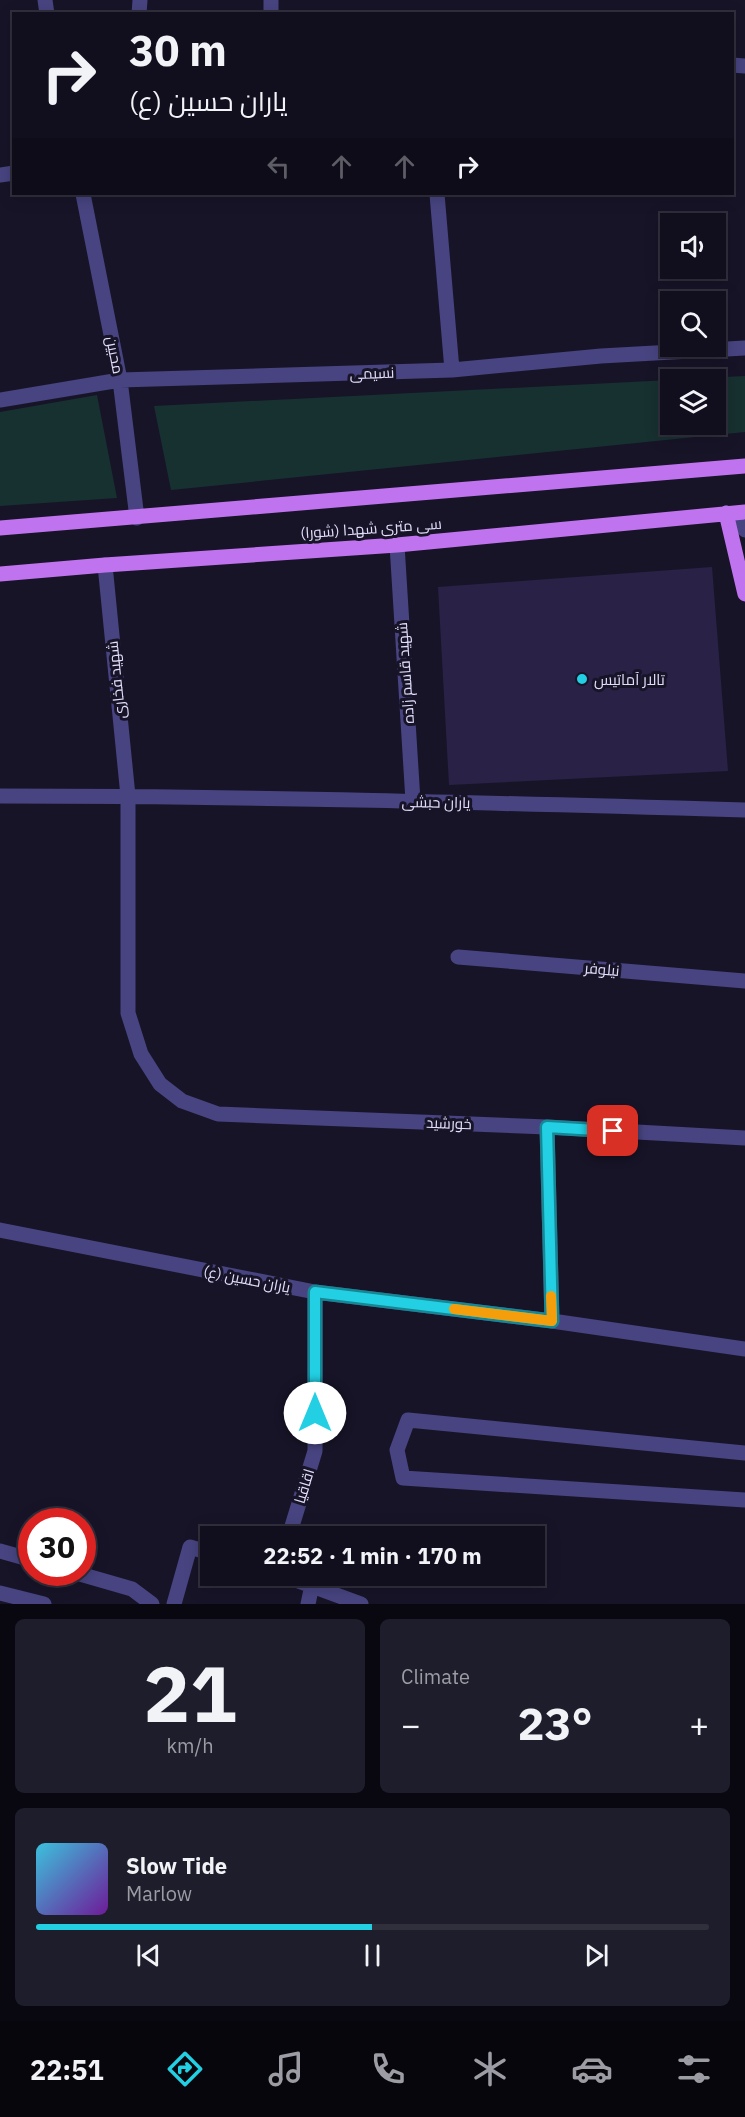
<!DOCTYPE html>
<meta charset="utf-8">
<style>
:root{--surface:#110f1e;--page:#1e1d2b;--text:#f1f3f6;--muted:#9c9ca4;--line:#302f3c;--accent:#22cfe3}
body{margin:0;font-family:"IBM Plex Sans",Cairo,sans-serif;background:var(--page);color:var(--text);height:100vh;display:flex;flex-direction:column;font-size:22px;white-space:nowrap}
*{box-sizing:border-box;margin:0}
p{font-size:20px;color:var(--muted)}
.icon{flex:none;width:33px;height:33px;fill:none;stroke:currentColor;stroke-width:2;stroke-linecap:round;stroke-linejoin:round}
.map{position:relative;height:1604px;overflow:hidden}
.side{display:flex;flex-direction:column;gap:15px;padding:15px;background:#090810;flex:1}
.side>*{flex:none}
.hud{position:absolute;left:12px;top:12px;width:722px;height:183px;border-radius:0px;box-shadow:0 3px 15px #0003,0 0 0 2px var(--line);background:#110f1e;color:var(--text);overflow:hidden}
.tools{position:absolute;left:660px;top:213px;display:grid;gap:12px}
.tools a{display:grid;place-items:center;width:66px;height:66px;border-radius:0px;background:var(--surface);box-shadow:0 3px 15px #0003,0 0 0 2px var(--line);font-size:30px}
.speed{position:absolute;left:18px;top:1508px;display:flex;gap:12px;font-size:30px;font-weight:700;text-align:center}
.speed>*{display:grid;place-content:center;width:78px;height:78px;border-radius:50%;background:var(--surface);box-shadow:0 3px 15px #0003,0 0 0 2px var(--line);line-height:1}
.speed .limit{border:9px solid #d22;background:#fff;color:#111}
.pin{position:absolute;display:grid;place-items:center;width:51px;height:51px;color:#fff;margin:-26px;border-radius:12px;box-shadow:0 3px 9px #0006}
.me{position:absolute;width:66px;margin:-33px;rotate:0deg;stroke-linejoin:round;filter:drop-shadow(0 0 4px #0008)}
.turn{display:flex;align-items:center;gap:21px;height:126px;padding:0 18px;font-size:27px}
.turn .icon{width:78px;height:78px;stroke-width:2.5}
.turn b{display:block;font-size:42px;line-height:51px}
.lanes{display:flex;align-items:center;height:57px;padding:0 18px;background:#0003;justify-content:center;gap:30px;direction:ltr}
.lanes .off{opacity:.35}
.big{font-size:45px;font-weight:700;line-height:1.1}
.side .widget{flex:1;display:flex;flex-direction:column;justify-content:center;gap:9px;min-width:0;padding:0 21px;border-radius:9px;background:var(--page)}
.side .dial{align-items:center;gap:0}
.dial b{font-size:78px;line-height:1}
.song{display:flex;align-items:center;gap:18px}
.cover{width:72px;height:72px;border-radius:9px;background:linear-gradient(135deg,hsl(190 70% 55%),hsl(280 70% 35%))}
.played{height:6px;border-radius:3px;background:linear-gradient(90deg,var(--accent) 50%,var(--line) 50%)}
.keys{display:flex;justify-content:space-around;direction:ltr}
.heat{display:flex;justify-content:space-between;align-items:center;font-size:33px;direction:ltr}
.side .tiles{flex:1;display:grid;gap:15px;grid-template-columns:1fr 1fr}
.widget:last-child{grid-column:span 2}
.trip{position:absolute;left:200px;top:1526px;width:345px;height:60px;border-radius:0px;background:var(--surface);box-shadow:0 3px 15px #0003,0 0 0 2px var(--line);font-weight:700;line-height:60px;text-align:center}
.tabs{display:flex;height:96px;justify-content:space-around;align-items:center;background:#07060c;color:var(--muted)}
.tabs .icon{width:42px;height:42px}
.tabs .selected{color:var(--accent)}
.tabs b{font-size:27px;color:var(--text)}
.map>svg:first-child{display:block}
</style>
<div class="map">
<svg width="745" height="1604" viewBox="0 0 745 1604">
<rect width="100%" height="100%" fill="#171428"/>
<path fill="#173130" d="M 745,376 L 745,432 L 171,490 L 154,406 L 670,380 L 670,424 L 716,424 L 716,380 L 684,379 Z
M 97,395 L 117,498 L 0,506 L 0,412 Z"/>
<path fill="#292246" d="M 712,567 L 728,771 L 449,785 L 438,587 Z"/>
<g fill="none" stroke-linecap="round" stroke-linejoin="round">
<path stroke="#474481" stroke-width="15" d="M 45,0 L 47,14
M 139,14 L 140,0
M 271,14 L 271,0
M 732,65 L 745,66
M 0,175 L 14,173
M 83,194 L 120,380 L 137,518
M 437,194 L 452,370
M 0,400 L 120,380 L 452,370 L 601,356 L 745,348
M 726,513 L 745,530
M 397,545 L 413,801
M 105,565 L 128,796 L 128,1013 L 141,1054 L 160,1084 L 182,1101 L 218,1114 L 547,1127 L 745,1138
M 0,796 C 248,796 497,803 745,810
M 458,957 L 745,981
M 547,1127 L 552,1321
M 0,1230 L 315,1292 L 552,1321 L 745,1349
M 745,1453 L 408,1420 L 397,1450 L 403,1478 L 745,1500
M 289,1536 L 315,1451 L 315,1292
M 0,1551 L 32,1560
M 73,1572 L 132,1589 L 152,1604
M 282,1575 L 361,1604
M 0,1593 L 44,1604
M 174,1604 L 190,1547 L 210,1553
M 308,1604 L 312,1585"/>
<path stroke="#c073ee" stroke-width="15" d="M 726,513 L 745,594
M 0,528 L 745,466
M 0,574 L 105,565 L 397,545 L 745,512"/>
</g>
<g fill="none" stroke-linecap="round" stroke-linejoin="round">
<g stroke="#168794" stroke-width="15">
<path id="route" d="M 315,1413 L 315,1292 L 552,1321 L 547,1127 L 613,1131"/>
</g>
<use href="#route" stroke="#22cfe3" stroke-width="10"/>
<path stroke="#f59e0b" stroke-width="10" d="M 454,1309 L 552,1321 L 551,1296"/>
</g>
<circle fill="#22cfe3" stroke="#171428" stroke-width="2" cx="582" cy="679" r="6"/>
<g text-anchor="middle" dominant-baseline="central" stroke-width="6" stroke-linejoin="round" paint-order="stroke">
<g font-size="15" fill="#e2defb" stroke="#171428">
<text transform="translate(115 355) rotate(79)">محبین</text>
<text transform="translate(372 373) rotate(-2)">نسیمی</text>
<text transform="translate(371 528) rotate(-4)">سی متری شهدا (شورا)</text>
<text transform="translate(405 673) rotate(-94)">شهید قاسم زاده</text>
<text transform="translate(116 680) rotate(-96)">شهید فخاری</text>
<text transform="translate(436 802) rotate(1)">یاران حبشی</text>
<text transform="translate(602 969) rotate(5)">نیلوفر</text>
<text transform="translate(449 1123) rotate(2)">خورشید</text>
<text transform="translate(247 1279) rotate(11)">یاران حسین (ع)</text>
<text transform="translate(304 1486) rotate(-73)">اقاقیا</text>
</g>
<g font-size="15" fill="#e2defb" stroke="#171428" text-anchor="start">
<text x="594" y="679">تالار آماتیس</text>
</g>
</g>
</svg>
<div class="tools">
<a><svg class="icon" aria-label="sound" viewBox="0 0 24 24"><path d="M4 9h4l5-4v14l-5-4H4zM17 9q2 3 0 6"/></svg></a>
<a><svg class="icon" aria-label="search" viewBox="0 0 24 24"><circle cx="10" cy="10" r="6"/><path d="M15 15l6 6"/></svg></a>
<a><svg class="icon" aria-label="layers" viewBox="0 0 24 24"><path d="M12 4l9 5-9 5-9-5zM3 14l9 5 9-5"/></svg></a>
</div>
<div class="speed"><div class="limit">30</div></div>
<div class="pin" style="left:613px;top:1131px;background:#d93025"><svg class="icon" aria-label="arrive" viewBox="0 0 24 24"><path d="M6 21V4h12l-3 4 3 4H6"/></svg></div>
<svg class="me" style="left:315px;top:1413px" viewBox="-20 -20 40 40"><circle r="19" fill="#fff"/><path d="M0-13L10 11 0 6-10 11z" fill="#22cfe3"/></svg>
<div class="trip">22:52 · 1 min · 170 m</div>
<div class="hud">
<div class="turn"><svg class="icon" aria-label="right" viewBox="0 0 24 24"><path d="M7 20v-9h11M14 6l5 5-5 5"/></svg><div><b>30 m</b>یاران حسین (ع)</div></div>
<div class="lanes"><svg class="icon off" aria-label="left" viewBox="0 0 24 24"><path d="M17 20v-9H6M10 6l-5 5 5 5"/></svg><svg class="icon off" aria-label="ahead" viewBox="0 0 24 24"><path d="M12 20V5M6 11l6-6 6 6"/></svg><svg class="icon off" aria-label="ahead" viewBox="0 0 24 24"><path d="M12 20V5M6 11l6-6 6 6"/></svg><svg class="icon" aria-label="right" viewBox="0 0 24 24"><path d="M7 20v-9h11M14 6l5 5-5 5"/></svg></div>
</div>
</div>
<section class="side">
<div class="tiles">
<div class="widget dial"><b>21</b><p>km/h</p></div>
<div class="widget"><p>Climate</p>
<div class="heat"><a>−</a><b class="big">23°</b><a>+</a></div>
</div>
<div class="widget">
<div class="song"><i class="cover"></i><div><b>Slow Tide</b><p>Marlow</p></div></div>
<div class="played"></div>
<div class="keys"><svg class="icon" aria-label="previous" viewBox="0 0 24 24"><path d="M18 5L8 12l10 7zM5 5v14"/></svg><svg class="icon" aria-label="pause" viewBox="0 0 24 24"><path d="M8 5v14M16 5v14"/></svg><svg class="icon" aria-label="next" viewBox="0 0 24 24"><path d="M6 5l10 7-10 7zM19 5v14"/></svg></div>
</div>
</div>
</section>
<nav class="tabs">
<b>22:51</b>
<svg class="icon selected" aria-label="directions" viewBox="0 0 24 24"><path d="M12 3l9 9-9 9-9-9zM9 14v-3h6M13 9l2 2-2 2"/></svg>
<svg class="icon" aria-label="music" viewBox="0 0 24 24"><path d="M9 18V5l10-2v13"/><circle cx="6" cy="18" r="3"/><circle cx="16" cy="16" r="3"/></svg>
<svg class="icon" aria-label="phone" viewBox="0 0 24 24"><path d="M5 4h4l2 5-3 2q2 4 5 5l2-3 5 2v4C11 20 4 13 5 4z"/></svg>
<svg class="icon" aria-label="climate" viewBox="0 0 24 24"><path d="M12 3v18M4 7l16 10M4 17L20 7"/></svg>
<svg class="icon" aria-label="car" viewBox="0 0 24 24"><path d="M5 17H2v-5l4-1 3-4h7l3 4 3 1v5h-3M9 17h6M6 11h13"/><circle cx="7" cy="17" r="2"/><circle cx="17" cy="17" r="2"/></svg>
<svg class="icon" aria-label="filters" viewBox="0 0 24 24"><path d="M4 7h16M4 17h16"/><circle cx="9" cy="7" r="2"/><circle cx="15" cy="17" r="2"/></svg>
</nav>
